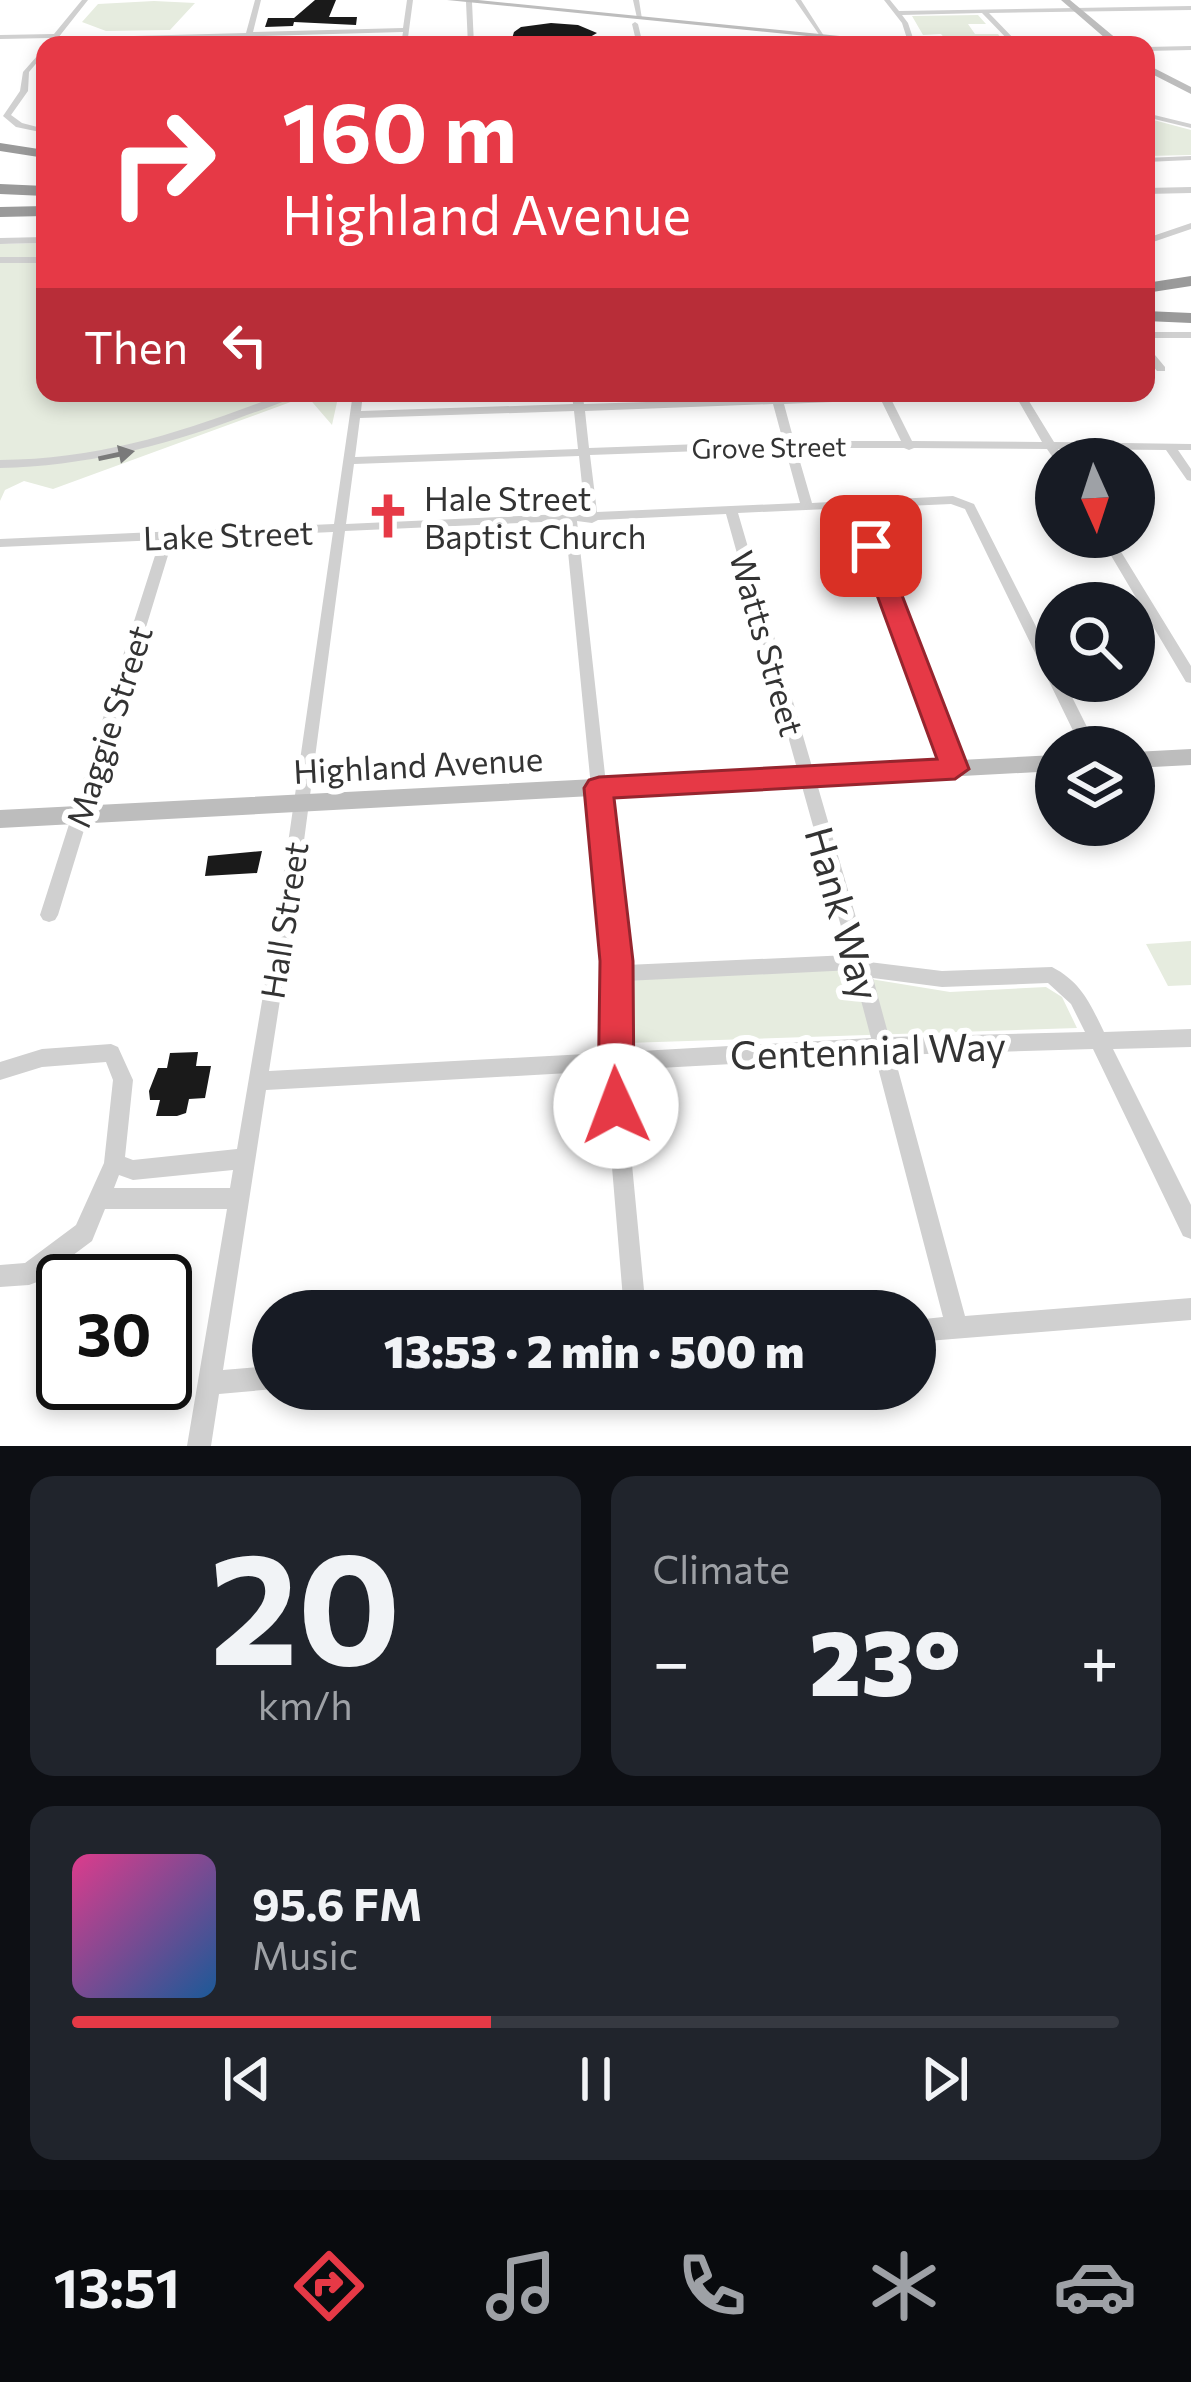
<!DOCTYPE html>
<meta charset="utf-8">
<style>
:root{--surface:#171b24;--page:#20242c;--text:#f1f3f6;--muted:#9ea1a6;--line:#363941;--accent:#e63946}
body{margin:0;font-family:Commissioner,sans-serif;background:var(--page);color:var(--text);height:100vh;display:flex;flex-direction:column;font-size:45px;white-space:nowrap}
*{box-sizing:border-box;margin:0}
p{font-size:39px;color:var(--muted)}
.icon{flex:none;width:66px;height:66px;fill:none;stroke:currentColor;stroke-width:2;stroke-linecap:round;stroke-linejoin:round}
.map{position:relative;height:1446px;overflow:hidden}
.drawer{display:flex;flex-direction:column;gap:30px;padding:30px;background:#0d0f14;flex:1}
.drawer>*{flex:none}
.hud{position:absolute;left:36px;top:36px;width:1119px;height:366px;border-radius:24px;box-shadow:0 6px 18px #0003;background:#e63946;color:#fff;overflow:hidden}
.needle{width:78px;rotate:177deg}
.tools{position:absolute;left:1035px;top:438px;display:grid;gap:24px}
.tools a{display:grid;place-items:center;width:120px;height:120px;border-radius:50%;background:var(--surface);box-shadow:0 6px 18px #0003;font-size:60px}
.speed{position:absolute;left:36px;top:1254px;display:flex;gap:24px;font-size:60px;font-weight:700;text-align:center}
.speed>*{display:grid;place-content:center;width:156px;height:156px;border-radius:50%;background:var(--surface);box-shadow:0 6px 18px #0003;line-height:1}
.speed .limit{border:6px solid #111;border-radius:18px;background:#fff;color:#111}
.pin{position:absolute;display:grid;place-items:center;width:102px;height:102px;color:#fff;margin:-51px;border-radius:24px;box-shadow:0 6px 18px #0006}
.me{position:absolute;width:132px;margin:-66px;rotate:358deg;stroke-linejoin:round;filter:drop-shadow(0 0 9px #0008)}
.turn{display:flex;align-items:center;gap:42px;height:252px;padding:0 48px;font-size:54px}
.turn .icon{width:156px;height:156px;stroke-width:2.5}
.turn b{display:block;font-size:84px;line-height:102px}
.then{display:flex;align-items:center;height:114px;padding:0 48px;background:#0003;gap:24px;font-size:45px}
.big{font-size:90px;font-weight:800;line-height:1.1}
.drawer .card{flex:1;display:flex;flex-direction:column;justify-content:center;gap:18px;min-width:0;padding:0 42px;border-radius:24px;background:var(--page)}
.drawer .dial{align-items:center;gap:0}
.dial b{font-size:156px;line-height:1}
.song{display:flex;align-items:center;gap:36px}
.cover{width:144px;height:144px;border-radius:18px;background:linear-gradient(135deg,hsl(330 70% 55%),hsl(210 70% 35%))}
.played{height:12px;border-radius:6px;background:linear-gradient(90deg,var(--accent) 40%,var(--line) 40%)}
.keys{display:flex;justify-content:space-around;direction:ltr}
.heat{display:flex;justify-content:space-between;align-items:center;font-size:66px;direction:ltr}
.drawer .tiles{flex:1;display:grid;gap:30px;grid-template-columns:1fr 1fr}
.card:last-child{grid-column:span 2}
.trip{position:absolute;left:252px;top:1290px;width:684px;height:120px;border-radius:60px;background:var(--surface);box-shadow:0 6px 18px #0003;font-weight:800;line-height:120px;text-align:center}
.menu{display:flex;height:192px;justify-content:space-around;align-items:center;background:#090b0e;color:var(--muted)}
.menu .icon{width:84px;height:84px}
.menu .on{color:var(--accent)}
.menu b{font-size:54px;color:var(--text)}
.map>svg:first-child{display:block}
</style>
<div class="map">
<svg width="1191" height="1446" viewBox="0 0 1191 1446">
<rect width="100%" height="100%" fill="#fff"/>
<path fill="#e6ecdf" d="M 154,1 L 195,3 L 170,30 L 106,31 L 82,22 L 98,4 Z
M 978,15 L 986,24 L 968,24 L 975,34 L 998,34 L 1005,43 L 949,43 L 941,34 L 923,35 L 912,16 Z
M 1146,118 L 1191,130 L 1191,155 L 1146,156 Z
M 45,243 L 45,393 L 339,393 L 332,425 L 307,396 L 53,489 L 24,481 L 5,490 L 0,501 L 0,244 Z
M 1191,941 L 1191,985 L 1168,986 L 1146,944 Z
M 844,968 L 852,976 L 950,992 L 1046,987 L 1062,997 L 1077,1028 L 627,1043 L 627,983 L 634,978 Z"/>
<path fill="#1a1a1a" d="M 315,0 L 336,0 L 329,17 L 357,17 L 356,25 L 294,22 L 293,26 L 265,27 L 268,18 L 294,18 Z
M 551,23 L 578,25 L 597,33 L 576,45 L 510,45 L 514,32 L 521,27 Z
M 262,851 L 257,873 L 205,876 L 208,856 Z
M 198,1052 L 196,1066 L 211,1066 L 205,1098 L 189,1099 L 186,1113 L 177,1116 L 156,1116 L 160,1100 L 150,1100 L 149,1091 L 158,1068 L 167,1068 L 170,1053 Z"/>
<g fill="none" stroke-linecap="round" stroke-linejoin="round">
<path fill="#d0d0d0" fill-rule="evenodd" d="M 82,0 L 88,0 L 58,38 L 246,33 L 255,0 L 261,0 L 253,32 L 403,28 L 407,0 L 413,0 L 407,45 L 401,45 L 403,32 L 54,42 L 50,45 L 47,43 L 51,38 L 0,39 L 0,35 L 54,34 Z
M 469,0 L 472,2 L 474,45 L 468,45 L 466,2 Z
M 633,0 L 639,0 L 642,19 L 637,18 Z
M 795,0 L 801,0 L 824,36 L 820,36 Z
M 884,0 L 890,0 L 899,11 L 1191,6 L 1191,10 L 989,13 L 1020,45 L 1013,45 L 982,13 L 902,15 L 908,23 L 915,44 L 909,45 L 902,23 Z
M 635,22 L 638,24 L 643,45 L 637,45 L 632,24 Z
M 1191,46 L 1191,50 L 1146,51 L 1146,47 Z
M 45,47 L 45,53 L 29,72 L 28,91 L 11,115 L 22,123 L 45,129 L 45,133 L 16,127 L 3,116 L 20,91 L 23,72 Z
M 1146,113 L 1191,124 L 1191,128 L 1146,117 Z
M 1191,156 L 1191,160 L 1146,162 L 1146,158 Z
M 1191,187 L 1191,193 L 1146,194 L 1146,188 Z
M 1191,223 L 1191,229 L 1153,242 L 1146,241 L 1147,238 Z
M 45,237 L 45,243 L 0,244 L 0,238 Z
M 0,257 L 45,257 L 45,263 L 0,263 Z
M 1146,332 L 1191,332 L 1191,338 L 1146,338 Z
M 1146,348 L 1150,349 L 1165,367 L 1165,371 L 1157,371 L 1146,358 Z
M 285,393 L 300,393 C 282,404 260,410 239,418 C 161,447 84,466 0,468 L 0,460 C 105,459 188,430 285,393 Z
M 353,393 L 363,393 L 361,411 L 573,404 L 572,393 L 582,393 L 584,404 L 771,398 L 775,393 L 780,394 L 782,397 L 888,393 L 912,441 L 1042,442 L 1014,393 L 1024,393 L 1054,442 L 1191,444 L 1191,450 L 1178,450 L 1191,469 L 1191,481 L 1187,480 L 1166,450 L 1058,449 L 1064,459 L 1056,459 L 1056,462 L 1047,449 L 914,448 L 909,450 L 904,448 L 796,448 L 812,503 L 849,501 L 854,498 L 859,501 L 953,496 L 974,504 L 1056,666 L 1056,681 L 1064,681 L 1097,747 L 1081,747 L 965,509 L 951,504 L 862,508 L 963,768 L 961,772 L 949,772 L 947,768 L 850,508 L 738,513 L 869,962 L 942,971 L 1052,967 C 1081,982 1090,1003 1104,1032 L 1191,1029 L 1191,1047 L 1113,1049 L 1191,1205 L 1191,1239 L 1183,1236 L 1093,1049 L 894,1055 L 965,1316 L 1191,1298 L 1191,1320 L 915,1342 L 915,1320 L 943,1317 L 875,1056 L 623,1070 L 646,1311 L 624,1311 L 604,1071 L 266,1090 L 223,1370 L 273,1366 L 274,1389 L 219,1394 L 211,1446 L 187,1446 L 227,1209 L 105,1209 L 92,1241 L 37,1282 L 29,1285 L 0,1287 L 0,1265 L 25,1263 L 76,1225 L 104,1163 L 113,1080 L 106,1062 L 42,1067 L 0,1080 L 0,1062 L 42,1049 L 111,1044 L 118,1047 L 133,1080 L 125,1157 L 133,1160 L 237,1149 L 284,871 L 333,532 L 173,539 L 58,915 L 55,920 L 49,922 L 43,920 L 40,915 L 160,540 L 0,547 L 0,539 L 334,524 ZM 881,400 L 901,441 L 794,441 L 784,404 ZM 773,404 L 783,441 L 589,448 L 585,411 ZM 574,411 L 578,449 L 355,457 L 360,418 ZM 785,448 L 800,503 L 597,512 L 590,455 ZM 579,456 L 585,513 L 346,524 L 354,464 ZM 726,514 L 849,955 L 626,965 L 577,521 L 592,523 L 598,520 ZM 565,521 L 608,961 L 604,1053 L 269,1071 L 300,871 L 345,531 ZM 853,970 L 871,1038 L 623,1052 L 625,981 ZM 873,978 L 942,987 L 1048,983 L 1071,1004 L 1085,1032 L 889,1037 ZM 233,1170 L 230,1188 L 114,1188 L 119,1175 L 133,1180 Z
M 1100,537 L 1112,537 L 1191,666 L 1191,683 L 1186,682 Z"/>
<path fill="#bdbdbd" fill-rule="evenodd" d="M 447,0 L 478,0 L 930,45 L 896,45 Z
M 1061,0 L 1070,0 L 1124,45 L 1113,45 Z
M 1146,64 L 1191,87 L 1191,94 L 1146,71 Z
M 1191,749 L 1191,765 L 1134,768 L 1134,752 Z
M 1056,755 L 1056,771 L 0,828 L 0,810 Z"/>
<path fill="#9a9a9a" fill-rule="evenodd" d="M 0,143 L 45,150 L 45,158 L 0,151 Z
M 0,184 L 45,186 L 45,196 L 0,194 Z
M 45,206 L 45,216 L 0,217 L 0,207 Z
M 1191,276 L 1191,286 L 1146,293 L 1146,283 Z
M 1146,311 L 1191,313 L 1191,323 L 1146,321 Z"/>
</g>
<defs><path id="oneway-solid" d="M-6-.8H1V-3.2L6.5 0L1 3.2V.8H-6Z" transform="scale(3)"/></defs>
<use fill="#7a7a7a" href="#oneway-solid" transform="translate(116 455) rotate(-12)"/>
<path fill="#e63946" stroke="#96252e" stroke-width="3" d="M 871,539 L 883,546 L 969,769 L 955,779 L 614,798 L 633,961 L 634,1106 L 629,1118 L 616,1123 L 603,1118 L 598,1106 L 600,961 L 584,788 L 589,780 L 599,777 L 937,759 L 859,546 Z"/>
<defs>
<g id="church-bare" transform="scale(3.6)"><path d="M-1.2-6h2.4v3.5h3.3v2.4h-3.3V6h-2.4V-.1h-3.3v-2.4h3.3Z" fill="#e63946" stroke="#fff" stroke-width="2.5" paint-order="stroke"/></g>
</defs>
<g fill-rule="evenodd">
<use href="#church-bare" x="388" y="516"/>
</g>
<g text-anchor="middle" dominant-baseline="central" stroke-width="12" stroke-linejoin="round" paint-order="stroke">
<g font-size="27" fill="#333" stroke="#fff">
<text transform="translate(769 447) rotate(-1)">Grove Street</text>
</g>
<g font-size="33" fill="#333" stroke="#fff" text-anchor="start">
<text x="424" y="497">Hale Street<tspan x="424" dy="38">Baptist Church</tspan></text>
</g>
<g font-size="33" fill="#333" stroke="#fff">
<text transform="translate(228 534) rotate(-2)">Lake Street</text>
<text transform="translate(768 643) rotate(74)">Watts Street</text>
<text transform="translate(108 726) rotate(-72)">Maggie Street</text>
<text transform="translate(418 764) rotate(-3)">Highland Avenue</text>
<text transform="translate(283 920) rotate(-81)">Hall Street</text>
</g>
<g font-size="39" fill="#333" stroke="#fff">
<text transform="translate(844 913) rotate(74)">Hank Way</text>
<text transform="translate(868 1049) rotate(-2)">Centennial Way</text>
</g>
</g>
</svg>
<div class="tools">
<a><svg class="needle" viewBox="-14 -14 28 28"><path d="M0-13l5 13h-10z" fill="#e53935"/><path d="M0 13l5-13h-10z" fill="#9ea1a6"/></svg></a>
<a><svg class="icon" aria-label="search" viewBox="0 0 24 24"><circle cx="10" cy="10" r="6"/><path d="M15 15l6 6"/></svg></a>
<a><svg class="icon" aria-label="layers" viewBox="0 0 24 24"><path d="M12 4l9 5-9 5-9-5zM3 14l9 5 9-5"/></svg></a>
</div>
<div class="speed"><div class="limit">30</div></div>
<div class="pin" style="left:871px;top:546px;background:#d93025"><svg class="icon" aria-label="arrive" viewBox="0 0 24 24"><path d="M6 21V4h12l-3 4 3 4H6"/></svg></div>
<svg class="me" style="left:616px;top:1106px" viewBox="-20 -20 40 40"><circle r="19" fill="#fff"/><path d="M0-13L10 11 0 6-10 11z" fill="#e63946"/></svg>
<div class="trip">13:53 · 2 min · 500 m</div>
<div class="hud">
<div class="turn"><svg class="icon" aria-label="right" viewBox="0 0 24 24"><path d="M7 20v-9h11M14 6l5 5-5 5"/></svg><div><b>160 m</b>Highland Avenue</div></div>
<div class="then">Then<svg class="icon" aria-label="left" viewBox="0 0 24 24"><path d="M17 20v-9H6M10 6l-5 5 5 5"/></svg></div>
</div>
</div>
<section class="drawer">
<div class="tiles">
<div class="card dial"><b>20</b><p>km/h</p></div>
<div class="card"><p>Climate</p>
<div class="heat"><a>−</a><b class="big">23°</b><a>+</a></div>
</div>
<div class="card">
<div class="song"><i class="cover"></i><div><b>95.6 FM</b><p>Music</p></div></div>
<div class="played"></div>
<div class="keys"><svg class="icon" aria-label="previous" viewBox="0 0 24 24"><path d="M18 5L8 12l10 7zM5 5v14"/></svg><svg class="icon" aria-label="pause" viewBox="0 0 24 24"><path d="M8 5v14M16 5v14"/></svg><svg class="icon" aria-label="next" viewBox="0 0 24 24"><path d="M6 5l10 7-10 7zM19 5v14"/></svg></div>
</div>
</div>
</section>
<nav class="menu">
<b>13:51</b>
<svg class="icon on" aria-label="directions" viewBox="0 0 24 24"><path d="M12 3l9 9-9 9-9-9zM9 14v-3h6M13 9l2 2-2 2"/></svg>
<svg class="icon" aria-label="music" viewBox="0 0 24 24"><path d="M9 18V5l10-2v13"/><circle cx="6" cy="18" r="3"/><circle cx="16" cy="16" r="3"/></svg>
<svg class="icon" aria-label="phone" viewBox="0 0 24 24"><path d="M5 4h4l2 5-3 2q2 4 5 5l2-3 5 2v4C11 20 4 13 5 4z"/></svg>
<svg class="icon" aria-label="climate" viewBox="0 0 24 24"><path d="M12 3v18M4 7l16 10M4 17L20 7"/></svg>
<svg class="icon" aria-label="car" viewBox="0 0 24 24"><path d="M5 17H2v-5l4-1 3-4h7l3 4 3 1v5h-3M9 17h6M6 11h13"/><circle cx="7" cy="17" r="2"/><circle cx="17" cy="17" r="2"/></svg>
</nav>
